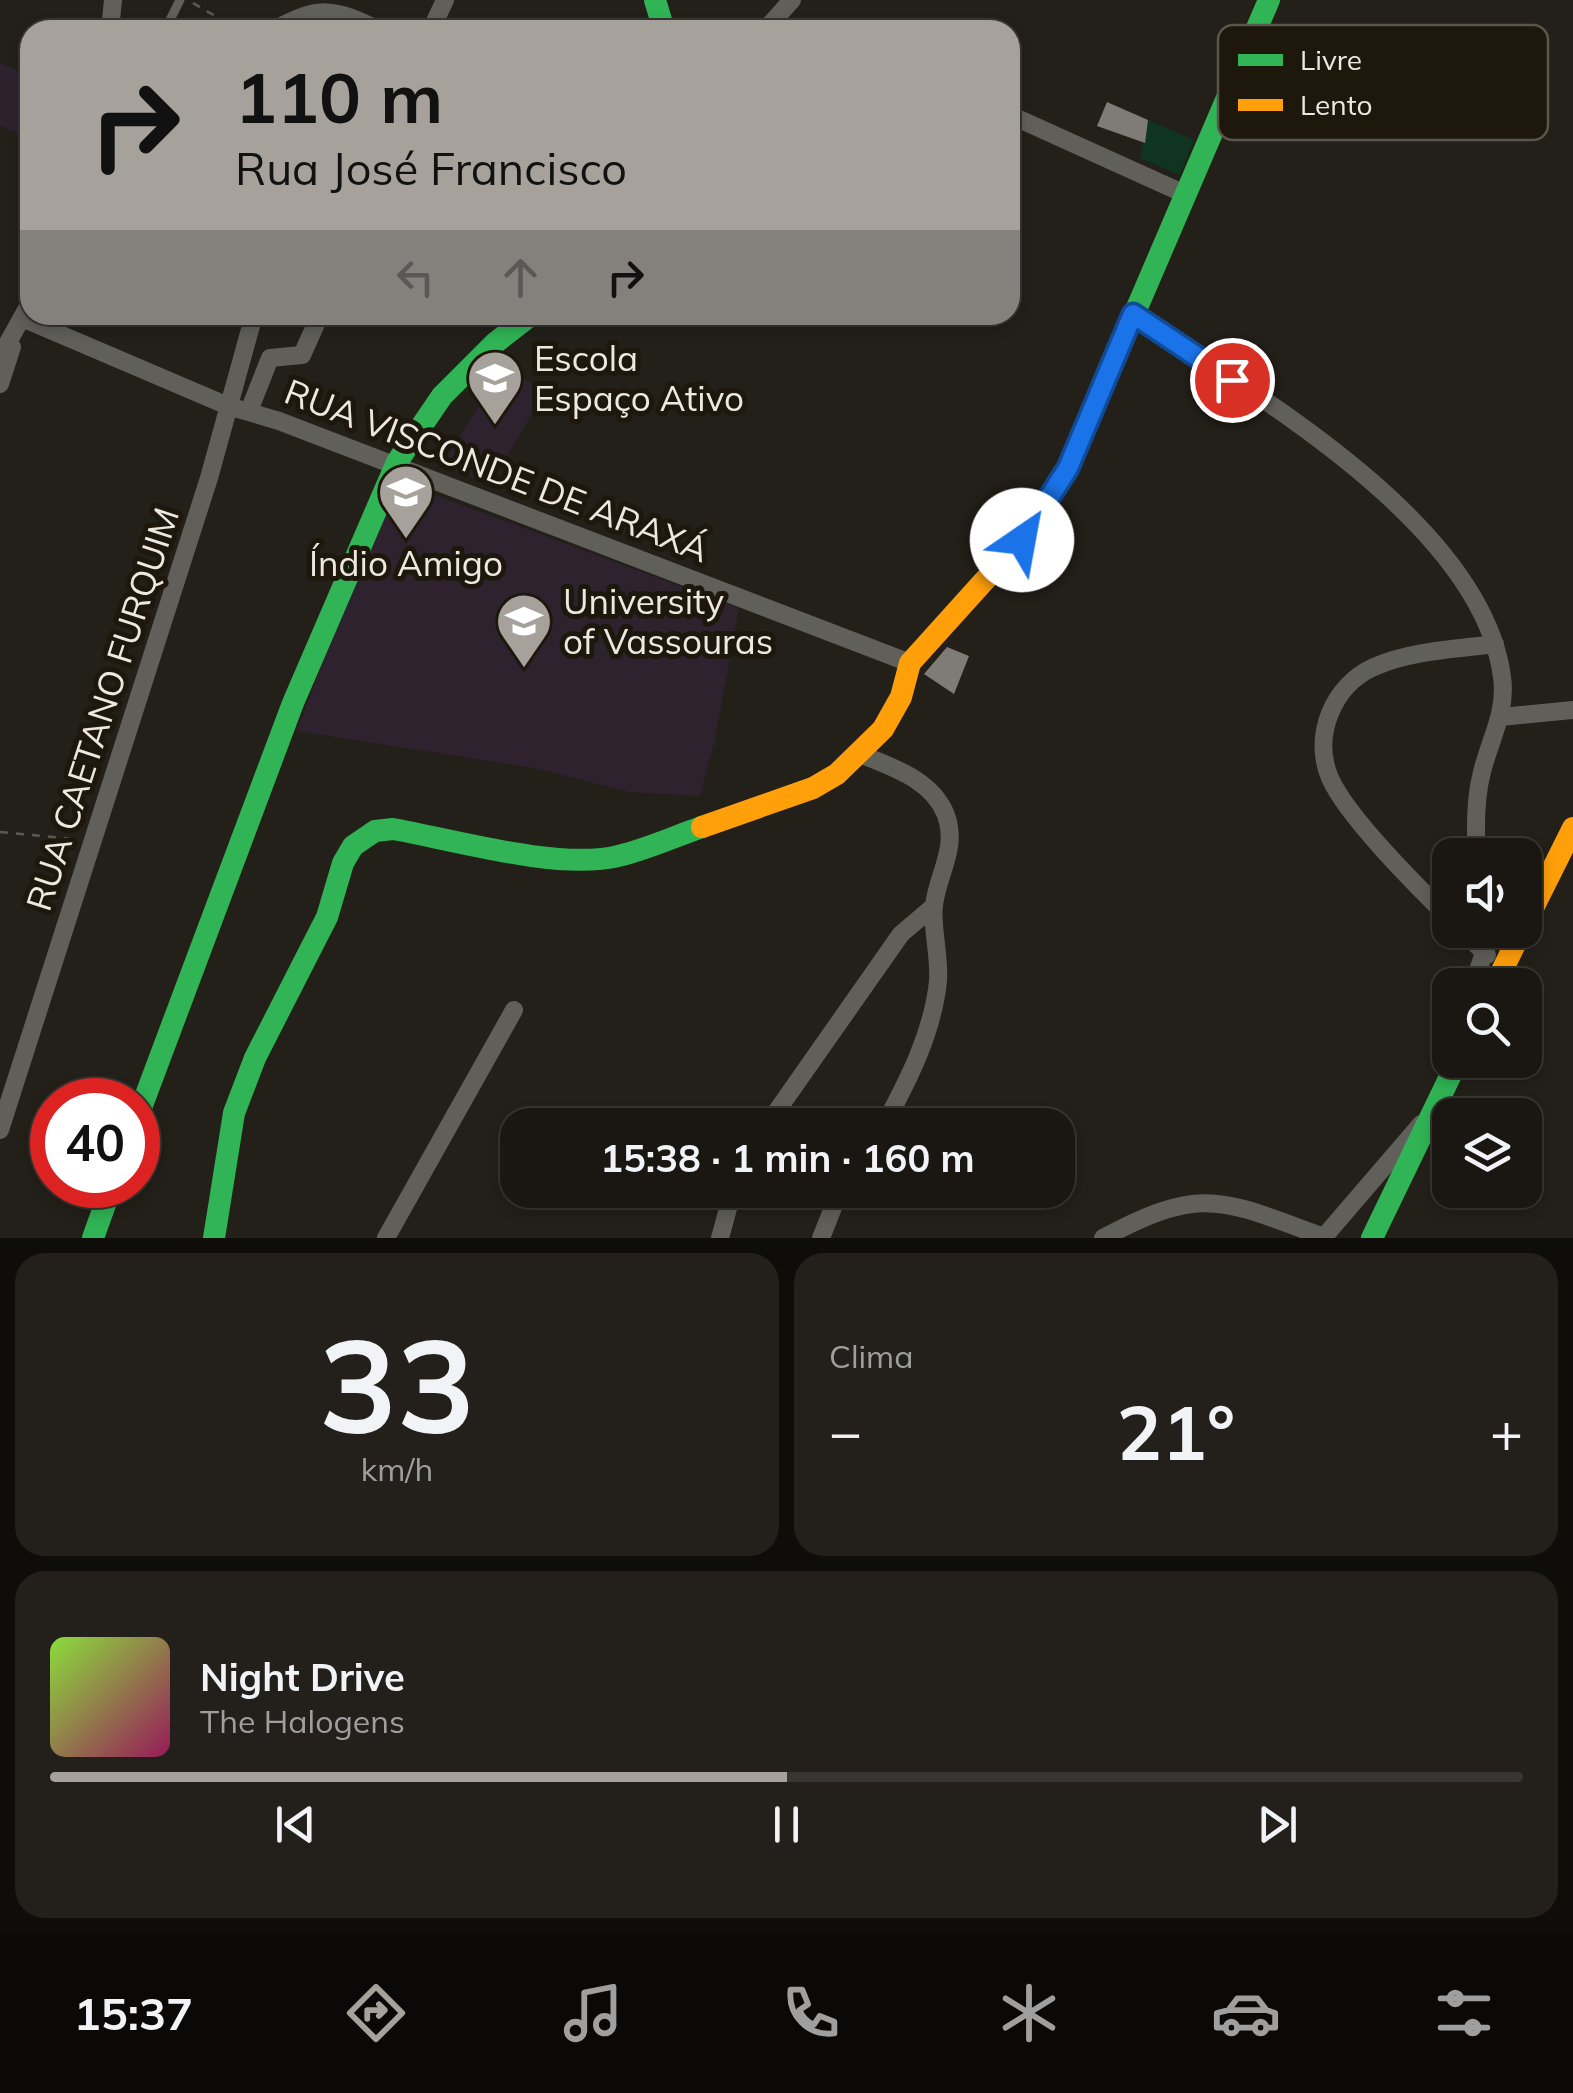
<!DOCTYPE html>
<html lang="pt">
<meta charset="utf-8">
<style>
:root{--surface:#1a1713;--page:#23201c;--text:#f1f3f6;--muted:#9f9fa0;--line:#383633;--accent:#a6a29b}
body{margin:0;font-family:Mulish,sans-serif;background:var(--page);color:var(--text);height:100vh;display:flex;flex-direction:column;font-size:38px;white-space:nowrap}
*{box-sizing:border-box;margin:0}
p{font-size:32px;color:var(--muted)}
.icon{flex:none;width:55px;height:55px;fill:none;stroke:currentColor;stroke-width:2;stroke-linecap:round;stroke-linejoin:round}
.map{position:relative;height:1238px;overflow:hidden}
.side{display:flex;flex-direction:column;gap:15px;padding:15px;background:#0e0d0a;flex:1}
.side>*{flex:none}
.guide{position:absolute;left:20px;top:20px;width:1000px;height:305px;border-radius:30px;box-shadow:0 5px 15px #0003,0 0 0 2px var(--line);background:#a6a29b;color:#111;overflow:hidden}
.tools{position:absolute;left:1432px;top:838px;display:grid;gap:20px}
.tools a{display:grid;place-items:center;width:110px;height:110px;border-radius:20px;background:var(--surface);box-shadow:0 5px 15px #0003,0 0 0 2px var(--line);font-size:50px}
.speed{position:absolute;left:30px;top:1078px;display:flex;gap:20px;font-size:50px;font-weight:700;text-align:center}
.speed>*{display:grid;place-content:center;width:130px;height:130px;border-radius:50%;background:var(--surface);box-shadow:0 5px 15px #0003,0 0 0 2px var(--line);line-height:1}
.speed .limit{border:15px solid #d22;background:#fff;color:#111}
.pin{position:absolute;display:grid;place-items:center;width:85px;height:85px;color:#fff;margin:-42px;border:5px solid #fff;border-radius:50%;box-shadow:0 2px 10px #0007}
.me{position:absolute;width:110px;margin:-55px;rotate:33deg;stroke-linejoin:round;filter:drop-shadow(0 0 8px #0008)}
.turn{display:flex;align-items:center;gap:35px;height:210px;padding:0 50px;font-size:45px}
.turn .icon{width:130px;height:130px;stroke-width:2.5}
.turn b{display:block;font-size:70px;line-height:85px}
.lanes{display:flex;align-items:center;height:95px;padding:0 50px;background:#0003;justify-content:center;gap:50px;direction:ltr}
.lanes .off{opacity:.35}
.big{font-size:75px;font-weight:700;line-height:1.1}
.side .tile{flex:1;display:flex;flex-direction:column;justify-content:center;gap:15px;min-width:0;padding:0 35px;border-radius:30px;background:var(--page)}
.side .dial{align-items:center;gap:0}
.dial b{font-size:130px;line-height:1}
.song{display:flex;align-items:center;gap:30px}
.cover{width:120px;height:120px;border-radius:15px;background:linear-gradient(135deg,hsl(90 70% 55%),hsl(330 70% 35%))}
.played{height:10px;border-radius:5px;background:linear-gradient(90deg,var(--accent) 50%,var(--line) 50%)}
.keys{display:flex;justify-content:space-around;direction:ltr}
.heat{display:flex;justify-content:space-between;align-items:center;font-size:55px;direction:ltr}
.side .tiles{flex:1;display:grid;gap:15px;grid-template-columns:1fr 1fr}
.tile:last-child{grid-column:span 2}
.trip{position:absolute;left:500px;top:1108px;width:575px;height:100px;border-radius:30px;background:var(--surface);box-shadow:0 5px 15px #0003,0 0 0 2px var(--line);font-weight:700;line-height:100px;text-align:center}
.dock{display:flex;height:160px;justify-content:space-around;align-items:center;background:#0a0908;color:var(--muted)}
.dock .icon{width:70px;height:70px}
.dock .on{color:var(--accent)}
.dock b{font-size:45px;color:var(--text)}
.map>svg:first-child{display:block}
</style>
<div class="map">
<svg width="1573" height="1238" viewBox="0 0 1573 1238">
<rect width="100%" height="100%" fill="#231f19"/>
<path fill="#2e222e" d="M 0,63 L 30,75 L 27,138 L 0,125 Z
M 502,371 L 547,388 L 491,484 L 440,466 Z
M 397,481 L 739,608 L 715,739 L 700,796 L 628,792 L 540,769 L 297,731 L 353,581 Z"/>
<path fill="#0f3521" d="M 1148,120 L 1194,140 L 1180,175 L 1140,158 Z"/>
<path fill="#7f7b76" d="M 1107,102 L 1148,120 L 1145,143 L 1097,126 Z
M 947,647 L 969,656 L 954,694 L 924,674 Z"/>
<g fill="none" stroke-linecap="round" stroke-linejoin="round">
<path stroke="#5c5954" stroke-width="2.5" stroke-dasharray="8 8" stroke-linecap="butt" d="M 193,3 L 239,30
M 0,832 L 73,839"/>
<path stroke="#615f5a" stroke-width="9" d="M 165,30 L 180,0"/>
<path stroke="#615f5a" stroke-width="18" d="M 110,30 L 113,0
M 274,30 C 320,5 333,8 379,30
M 431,30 L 445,0
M 765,30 L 792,0
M 1010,115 L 1187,195
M 1133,314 C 1252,393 1482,523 1502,677 C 1507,712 1490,739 1482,772 C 1475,799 1475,827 1477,855
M 22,318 L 228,406 L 279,421 L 910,663
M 0,357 L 30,303
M 0,384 L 12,347
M 249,411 L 270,358 L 302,355 L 320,315
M 1501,717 L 1573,710
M 860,754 C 891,767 932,779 946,815 C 958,848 938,873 934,905 C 931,924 940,957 938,981 C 933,1032 908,1081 884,1125
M 1450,919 C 1418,887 1347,817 1330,778 C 1312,736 1333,685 1374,667 C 1410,651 1456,649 1495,644
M 1461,930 L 1487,955
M 1473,985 L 1484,953 L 1483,930
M 767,1125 L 901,934 L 934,906
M 0,1130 L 209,478 L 254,315
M 386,1238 L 514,1010
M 720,1238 L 733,1190
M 821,1238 L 840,1190
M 1103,1238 C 1203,1184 1222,1200 1324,1237
M 1323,1238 L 1421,1124"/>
<path stroke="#30b455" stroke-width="22" d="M 655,0 L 664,30
M 1130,324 L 1269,0
M 138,1116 L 293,703 L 397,462 L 442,396 L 495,343 L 531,315
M 93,1238 L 112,1185
M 214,1238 L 234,1113 L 255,1058 L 327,917 L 343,863 L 353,846 L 375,831 L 393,829 C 455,840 554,869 614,857 C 643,851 673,837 702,827
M 1372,1238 L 1458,1060"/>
<path stroke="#ff9f0a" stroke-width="22" d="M 702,827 L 813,788 L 837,774 L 883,729 L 901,697 L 910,663 L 1021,540 L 1068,468 L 1130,324
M 1525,924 L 1573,828
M 1495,985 L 1522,930"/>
</g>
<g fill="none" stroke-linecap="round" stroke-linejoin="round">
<g stroke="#114b97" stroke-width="25">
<path id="route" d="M 1022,540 L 1068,468 L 1133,314 L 1232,380"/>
</g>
<use href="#route" stroke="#1a73e8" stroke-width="18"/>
</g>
<defs>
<g id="school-pin" transform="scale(2.875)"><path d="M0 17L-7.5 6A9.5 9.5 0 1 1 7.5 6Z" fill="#a6a29b" stroke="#1d170c"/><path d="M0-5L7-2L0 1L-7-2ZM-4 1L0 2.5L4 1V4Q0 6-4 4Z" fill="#fff"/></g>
<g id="university-pin" transform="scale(2.875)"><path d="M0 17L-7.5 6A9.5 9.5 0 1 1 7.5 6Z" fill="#a6a29b" stroke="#1d170c"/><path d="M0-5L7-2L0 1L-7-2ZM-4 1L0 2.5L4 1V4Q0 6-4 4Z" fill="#fff"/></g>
</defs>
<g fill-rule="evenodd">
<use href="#school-pin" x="495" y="378"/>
<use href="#school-pin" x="406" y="492"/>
<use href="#university-pin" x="524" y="621"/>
</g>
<g text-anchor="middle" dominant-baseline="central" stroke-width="10" stroke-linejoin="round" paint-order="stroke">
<g font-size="35" fill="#ede8e1" stroke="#1d170c" text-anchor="start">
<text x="534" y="358">Escola<tspan x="534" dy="40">Espaço Ativo</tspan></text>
<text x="406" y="563" text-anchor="middle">Índio Amigo</text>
<text x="563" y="601">University<tspan x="563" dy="40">of Vassouras</tspan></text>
</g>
<g font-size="35" fill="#ede8e1" stroke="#1d170c">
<text transform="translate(497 470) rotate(21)">RUA VISCONDE DE ARAXÁ</text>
<text transform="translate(102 709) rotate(-72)">RUA CAETANO FURQUIM</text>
</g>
</g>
<rect x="1218" y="25" width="330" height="115" rx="15" fill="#1d170c" stroke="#5b564c" stroke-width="2.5"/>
<rect x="1238" y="54" width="45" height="12" fill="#30b455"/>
<rect x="1238" y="99" width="45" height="12" fill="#ff9f0a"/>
<g font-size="28" fill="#ede8e1">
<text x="1300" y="70">Livre</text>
<text x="1300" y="115">Lento</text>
</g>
</svg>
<div class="tools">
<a><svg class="icon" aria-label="sound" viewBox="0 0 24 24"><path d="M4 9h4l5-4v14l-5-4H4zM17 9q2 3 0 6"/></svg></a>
<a><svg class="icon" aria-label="search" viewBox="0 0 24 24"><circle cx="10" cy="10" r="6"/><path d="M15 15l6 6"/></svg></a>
<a><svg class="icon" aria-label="layers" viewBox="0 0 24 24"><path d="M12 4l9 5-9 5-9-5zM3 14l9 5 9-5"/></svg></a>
</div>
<div class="speed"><div class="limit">40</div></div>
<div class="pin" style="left:1232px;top:380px;background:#d93025"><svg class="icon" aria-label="arrive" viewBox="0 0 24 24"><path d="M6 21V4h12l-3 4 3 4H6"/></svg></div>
<svg class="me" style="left:1022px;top:540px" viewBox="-20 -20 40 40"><circle r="19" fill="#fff"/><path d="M0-13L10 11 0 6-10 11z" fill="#1a73e8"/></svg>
<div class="trip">15:38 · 1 min · 160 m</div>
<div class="guide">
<div class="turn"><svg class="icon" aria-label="right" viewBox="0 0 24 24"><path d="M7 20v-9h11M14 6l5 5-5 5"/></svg><div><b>110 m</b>Rua José Francisco</div></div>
<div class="lanes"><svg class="icon off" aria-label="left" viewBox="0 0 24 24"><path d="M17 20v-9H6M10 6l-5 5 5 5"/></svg><svg class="icon off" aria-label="ahead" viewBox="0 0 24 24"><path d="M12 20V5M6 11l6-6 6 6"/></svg><svg class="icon" aria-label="right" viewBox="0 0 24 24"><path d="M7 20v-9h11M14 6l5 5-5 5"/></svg></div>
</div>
</div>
<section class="side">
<div class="tiles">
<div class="tile dial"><b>33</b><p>km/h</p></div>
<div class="tile"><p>Clima</p>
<div class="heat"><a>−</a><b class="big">21°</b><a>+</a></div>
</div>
<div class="tile">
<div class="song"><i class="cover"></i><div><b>Night Drive</b><p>The Halogens</p></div></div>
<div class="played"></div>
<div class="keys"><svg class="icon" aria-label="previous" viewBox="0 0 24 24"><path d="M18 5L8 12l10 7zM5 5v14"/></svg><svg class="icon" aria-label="pause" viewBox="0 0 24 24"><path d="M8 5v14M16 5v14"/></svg><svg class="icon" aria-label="next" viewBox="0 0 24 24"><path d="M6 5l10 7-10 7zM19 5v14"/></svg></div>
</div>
</div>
</section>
<nav class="dock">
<b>15:37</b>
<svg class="icon on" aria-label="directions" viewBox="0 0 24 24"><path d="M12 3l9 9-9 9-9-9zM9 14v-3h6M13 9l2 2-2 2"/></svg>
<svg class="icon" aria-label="music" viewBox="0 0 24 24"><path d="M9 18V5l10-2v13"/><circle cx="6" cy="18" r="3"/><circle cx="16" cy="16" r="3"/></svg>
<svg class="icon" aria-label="phone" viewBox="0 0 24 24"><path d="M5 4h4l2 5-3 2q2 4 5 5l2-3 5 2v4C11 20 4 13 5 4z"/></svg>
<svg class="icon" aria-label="climate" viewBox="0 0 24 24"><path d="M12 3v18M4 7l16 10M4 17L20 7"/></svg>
<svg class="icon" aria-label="car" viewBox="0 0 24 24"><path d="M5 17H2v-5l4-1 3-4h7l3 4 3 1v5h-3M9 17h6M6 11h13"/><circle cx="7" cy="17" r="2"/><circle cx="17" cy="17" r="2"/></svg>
<svg class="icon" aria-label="filters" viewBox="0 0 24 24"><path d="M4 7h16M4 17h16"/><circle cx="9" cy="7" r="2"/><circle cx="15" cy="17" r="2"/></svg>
</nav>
